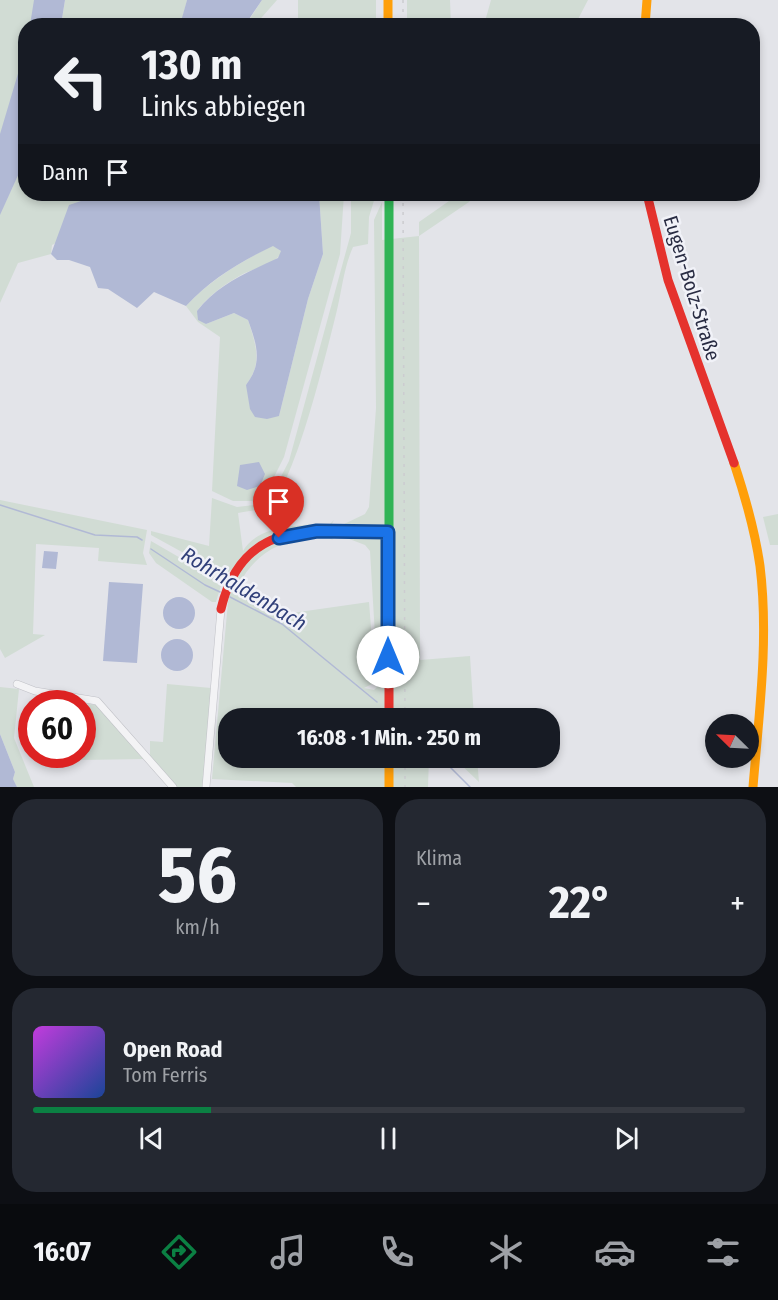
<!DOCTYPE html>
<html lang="de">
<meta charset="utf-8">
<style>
:root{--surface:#171b24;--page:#242831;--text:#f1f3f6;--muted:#9ea1a6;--line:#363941;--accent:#0b8043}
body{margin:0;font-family:"Fira Sans Condensed",sans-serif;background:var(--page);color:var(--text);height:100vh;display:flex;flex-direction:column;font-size:22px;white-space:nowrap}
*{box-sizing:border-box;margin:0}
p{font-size:20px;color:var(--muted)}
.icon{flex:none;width:33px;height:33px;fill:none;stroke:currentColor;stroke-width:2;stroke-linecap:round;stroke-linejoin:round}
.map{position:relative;height:787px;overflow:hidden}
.panel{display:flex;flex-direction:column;gap:12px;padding:12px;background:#0d0f14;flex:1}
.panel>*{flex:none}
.banner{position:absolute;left:18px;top:18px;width:742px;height:183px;border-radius:24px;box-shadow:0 3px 9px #0003;background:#171b24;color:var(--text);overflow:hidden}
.needle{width:39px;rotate:294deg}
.tools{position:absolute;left:705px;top:714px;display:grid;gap:12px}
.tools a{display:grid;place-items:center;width:54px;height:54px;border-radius:50%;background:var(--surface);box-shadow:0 3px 9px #0003;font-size:30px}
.speed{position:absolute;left:18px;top:690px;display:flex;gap:12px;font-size:30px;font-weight:700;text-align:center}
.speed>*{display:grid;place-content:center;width:78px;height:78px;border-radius:50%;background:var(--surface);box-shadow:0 3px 9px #0003;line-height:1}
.speed .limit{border:9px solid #d22;background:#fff;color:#111}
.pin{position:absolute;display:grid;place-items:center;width:51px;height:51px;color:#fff;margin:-62px -26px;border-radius:50% 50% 50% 0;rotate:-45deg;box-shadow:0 0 6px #0007}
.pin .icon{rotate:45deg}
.me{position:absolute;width:66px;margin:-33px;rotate:0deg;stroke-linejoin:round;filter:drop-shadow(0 0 4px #0008)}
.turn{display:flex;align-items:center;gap:21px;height:126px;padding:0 24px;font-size:27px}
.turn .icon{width:78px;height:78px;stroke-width:2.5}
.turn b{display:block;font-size:42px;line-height:51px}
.then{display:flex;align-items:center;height:57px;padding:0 24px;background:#0003;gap:12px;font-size:22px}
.big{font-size:45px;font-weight:700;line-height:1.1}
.panel .widget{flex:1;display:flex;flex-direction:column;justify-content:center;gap:9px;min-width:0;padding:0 21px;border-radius:24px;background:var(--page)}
.panel .dial{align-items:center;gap:0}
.dial b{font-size:78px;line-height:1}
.song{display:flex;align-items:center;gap:18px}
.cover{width:72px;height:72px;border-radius:9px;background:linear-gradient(135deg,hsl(290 70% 55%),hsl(220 70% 35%))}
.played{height:6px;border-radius:3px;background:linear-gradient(90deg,var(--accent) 25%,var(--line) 25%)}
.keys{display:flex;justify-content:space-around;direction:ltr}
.heat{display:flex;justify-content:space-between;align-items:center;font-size:33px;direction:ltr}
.panel .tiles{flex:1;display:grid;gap:12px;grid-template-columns:1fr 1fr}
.widget:last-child{grid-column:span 2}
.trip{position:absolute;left:218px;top:708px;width:342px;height:60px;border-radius:24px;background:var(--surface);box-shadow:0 3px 9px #0003;font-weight:700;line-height:60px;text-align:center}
.menu{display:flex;height:96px;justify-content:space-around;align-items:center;background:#090b0e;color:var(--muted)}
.menu .icon{width:42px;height:42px}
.menu .on{color:var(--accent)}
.menu b{font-size:27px;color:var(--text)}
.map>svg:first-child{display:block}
</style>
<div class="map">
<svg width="778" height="787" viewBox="0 0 778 787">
<rect width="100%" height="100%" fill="#e3e4e9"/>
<path fill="#d1dcd4" d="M 0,0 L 40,0 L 35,25 L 26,26 L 25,67 L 0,145 Z
M 65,0 L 187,0 L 183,16 L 183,25 L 61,26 Z
M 262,0 L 277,0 L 255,25 L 245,26 Z
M 298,0 L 376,0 L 376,25 L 298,26 Z
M 407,0 L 450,0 L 451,25 L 407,25 Z
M 491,0 L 588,0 L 575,25 L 484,25 Z
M 25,160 L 26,194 L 154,194 L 52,245 L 51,254 L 18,263 L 0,303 L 0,214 Z
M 319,194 L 344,194 L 340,254 L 284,457 L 266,493 L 256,501 L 233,501 L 212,491 L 220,337 L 198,322 L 186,306 C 211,279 241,262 273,245 L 282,252 C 275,265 254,268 241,275 C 224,285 209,295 197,311 L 206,324 L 234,313 L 248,320 C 256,345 263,363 246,385 L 279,416 L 308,299 L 323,254 Z
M 351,194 L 376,194 L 369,217 L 368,244 L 353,247 C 344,267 342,289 337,310 C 328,346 295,486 269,505 C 261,511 247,511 238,513 L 243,551 C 258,524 303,525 330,524 L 334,520 L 330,527 L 288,530 L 227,573 L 222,574 L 151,535 L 151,531 L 209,546 L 212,498 L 237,507 L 261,504 L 271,496 L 289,461 L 351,233 Z
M 459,194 L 476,194 L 469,202 L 419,236 L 420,660 L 470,656 L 474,718 L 228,718 L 228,758 L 429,758 L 428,787 L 296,787 L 292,783 L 212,779 L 228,602 C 237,560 264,539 307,536 C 315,535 323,534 330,536 L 333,540 C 326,536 318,537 310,538 C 277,541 253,556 238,586 L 274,610 L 285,614 L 369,602 L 375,678 L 374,683 L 364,688 L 374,690 L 378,686 L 370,551 L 365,545 L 344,537 L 342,525 L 365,514 L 369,507 L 376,408 L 374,220 L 382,202 L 382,240 L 419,236 L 419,222 Z
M 0,500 L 147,530 L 143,553 L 147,565 L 98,561 L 99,548 L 36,544 L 33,634 L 45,635 L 5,658 L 0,649 Z
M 778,514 L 778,545 L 770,545 L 763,517 Z
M 151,541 L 222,582 L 216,602 L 212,602 L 156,563 L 149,553 Z
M 167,684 L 211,688 L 204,787 L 176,787 L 150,756 L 150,741 L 163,742 Z
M 0,687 L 19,689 L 14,738 L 34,787 L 17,787 L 13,779 L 15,772 L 0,734 Z
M 88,704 L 96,705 L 145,759 L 80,760 Z
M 454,758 L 477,758 L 479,782 L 456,760 Z"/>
<path fill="#b1b9d5" d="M 34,0 L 65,0 L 61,25 L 30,25 Z
M 187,0 L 262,0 L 245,25 L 180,25 Z
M 25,50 L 25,160 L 0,215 L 0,134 Z
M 93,194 L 319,194 L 323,254 L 308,299 L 279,416 L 267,419 L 255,417 L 250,409 L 246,385 C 263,363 257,345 248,320 L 234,313 L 206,324 L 198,320 L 197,311 C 218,284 248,272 278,258 L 281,251 L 273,246 C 240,262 211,279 186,306 L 154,292 L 137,308 L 108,289 L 98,288 L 90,267 L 69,260 L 57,260 L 51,254 L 69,205 L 81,201 Z
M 259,462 L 265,474 L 260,486 L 247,490 L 237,486 L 240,465 Z
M 44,551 L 58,552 L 56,569 L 42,568 Z
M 109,582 L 143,584 L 137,663 L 103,661 Z
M163 613a16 16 0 1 1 32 0a16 16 0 1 1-32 0Z
M161 655a16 16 0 1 1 32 0a16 16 0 1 1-32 0Z
M 0,734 L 15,772 L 13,779 L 17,787 L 0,787 Z"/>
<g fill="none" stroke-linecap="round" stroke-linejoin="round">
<path stroke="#b1b9d5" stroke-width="1.5" d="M 0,505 L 95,535 L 137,537 L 142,540
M 151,549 L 205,585 L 220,592
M 230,597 L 282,624 L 377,702
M 441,758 L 470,787"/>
<g stroke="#c0c1c7" stroke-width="8">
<path id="street" d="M 17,684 L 35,691 L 97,701 L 173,787
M 206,787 L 221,609"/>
</g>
<use href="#street" stroke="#f3f3f5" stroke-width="7"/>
<path stroke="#30b455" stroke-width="9" d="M 389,194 L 389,629"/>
<path stroke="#ff9f0a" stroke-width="9" d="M 388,0 L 388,26
M 645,26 L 647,0
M 734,463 C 745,496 755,531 760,566 C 769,639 759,714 753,787
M 389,758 L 389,787"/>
<path stroke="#e5322d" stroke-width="9" d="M 647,194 L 668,280 L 734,463
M 221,609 C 242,519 313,529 388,532
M 389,629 L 389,718"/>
<path stroke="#ccccd0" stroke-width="1.5" stroke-dasharray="3 6" stroke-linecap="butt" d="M 403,0 L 403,26
M 403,194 L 405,718
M 405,758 L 405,787"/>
</g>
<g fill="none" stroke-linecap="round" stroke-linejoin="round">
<g stroke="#114b97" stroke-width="15">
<path id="route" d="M 279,538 L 317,531 L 388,532 L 388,657"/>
</g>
<use href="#route" stroke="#1a73e8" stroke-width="10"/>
</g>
<g text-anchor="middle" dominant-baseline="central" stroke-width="5" stroke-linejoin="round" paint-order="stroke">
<g font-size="20" fill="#292c43" stroke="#f1f2f8">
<text transform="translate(692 288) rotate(73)">Eugen-Bolz-Straße</text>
</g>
<g font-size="21" font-style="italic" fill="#31407a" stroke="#f1f2f8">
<text transform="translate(244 589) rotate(31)">Rohrhaldenbach</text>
</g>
</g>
</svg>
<div class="tools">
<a><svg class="needle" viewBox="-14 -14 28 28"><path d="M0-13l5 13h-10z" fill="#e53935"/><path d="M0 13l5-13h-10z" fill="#9ea1a6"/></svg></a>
</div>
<div class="speed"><div class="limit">60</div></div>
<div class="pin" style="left:279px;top:538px;background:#d93025"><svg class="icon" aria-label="arrive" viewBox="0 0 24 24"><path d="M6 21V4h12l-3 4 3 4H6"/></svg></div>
<svg class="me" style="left:388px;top:657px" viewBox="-20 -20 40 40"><circle r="19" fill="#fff"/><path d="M0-13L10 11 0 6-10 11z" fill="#1a73e8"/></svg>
<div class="trip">16:08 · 1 Min. · 250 m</div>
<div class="banner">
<div class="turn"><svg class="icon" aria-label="left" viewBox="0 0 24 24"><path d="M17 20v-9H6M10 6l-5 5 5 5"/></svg><div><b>130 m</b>Links abbiegen</div></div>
<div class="then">Dann<svg class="icon" aria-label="arrive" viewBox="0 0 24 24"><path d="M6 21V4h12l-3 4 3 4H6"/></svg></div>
</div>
</div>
<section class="panel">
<div class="tiles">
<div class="widget dial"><b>56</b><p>km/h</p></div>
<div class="widget"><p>Klima</p>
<div class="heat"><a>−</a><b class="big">22°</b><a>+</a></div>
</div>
<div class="widget">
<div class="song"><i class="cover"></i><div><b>Open Road</b><p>Tom Ferris</p></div></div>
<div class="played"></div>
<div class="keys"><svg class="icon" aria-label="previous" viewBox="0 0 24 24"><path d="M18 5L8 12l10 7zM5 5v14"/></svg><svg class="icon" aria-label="pause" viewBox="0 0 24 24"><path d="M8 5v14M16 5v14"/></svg><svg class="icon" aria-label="next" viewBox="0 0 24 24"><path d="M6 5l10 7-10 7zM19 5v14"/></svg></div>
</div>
</div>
</section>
<nav class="menu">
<b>16:07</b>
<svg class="icon on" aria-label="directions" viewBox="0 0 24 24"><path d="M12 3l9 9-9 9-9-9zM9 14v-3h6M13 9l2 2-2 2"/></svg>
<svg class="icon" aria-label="music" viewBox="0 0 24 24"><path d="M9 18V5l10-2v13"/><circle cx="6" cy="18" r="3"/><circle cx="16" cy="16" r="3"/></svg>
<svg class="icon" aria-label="phone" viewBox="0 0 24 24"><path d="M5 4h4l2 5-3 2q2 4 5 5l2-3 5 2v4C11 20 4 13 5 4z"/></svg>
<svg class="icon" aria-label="climate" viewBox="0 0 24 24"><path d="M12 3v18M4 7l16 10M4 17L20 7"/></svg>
<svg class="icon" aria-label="car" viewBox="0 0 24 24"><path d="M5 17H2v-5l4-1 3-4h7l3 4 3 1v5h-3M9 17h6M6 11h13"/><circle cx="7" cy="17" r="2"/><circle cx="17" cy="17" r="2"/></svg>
<svg class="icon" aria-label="filters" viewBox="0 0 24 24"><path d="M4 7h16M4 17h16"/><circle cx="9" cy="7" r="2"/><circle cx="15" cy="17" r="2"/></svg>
</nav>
